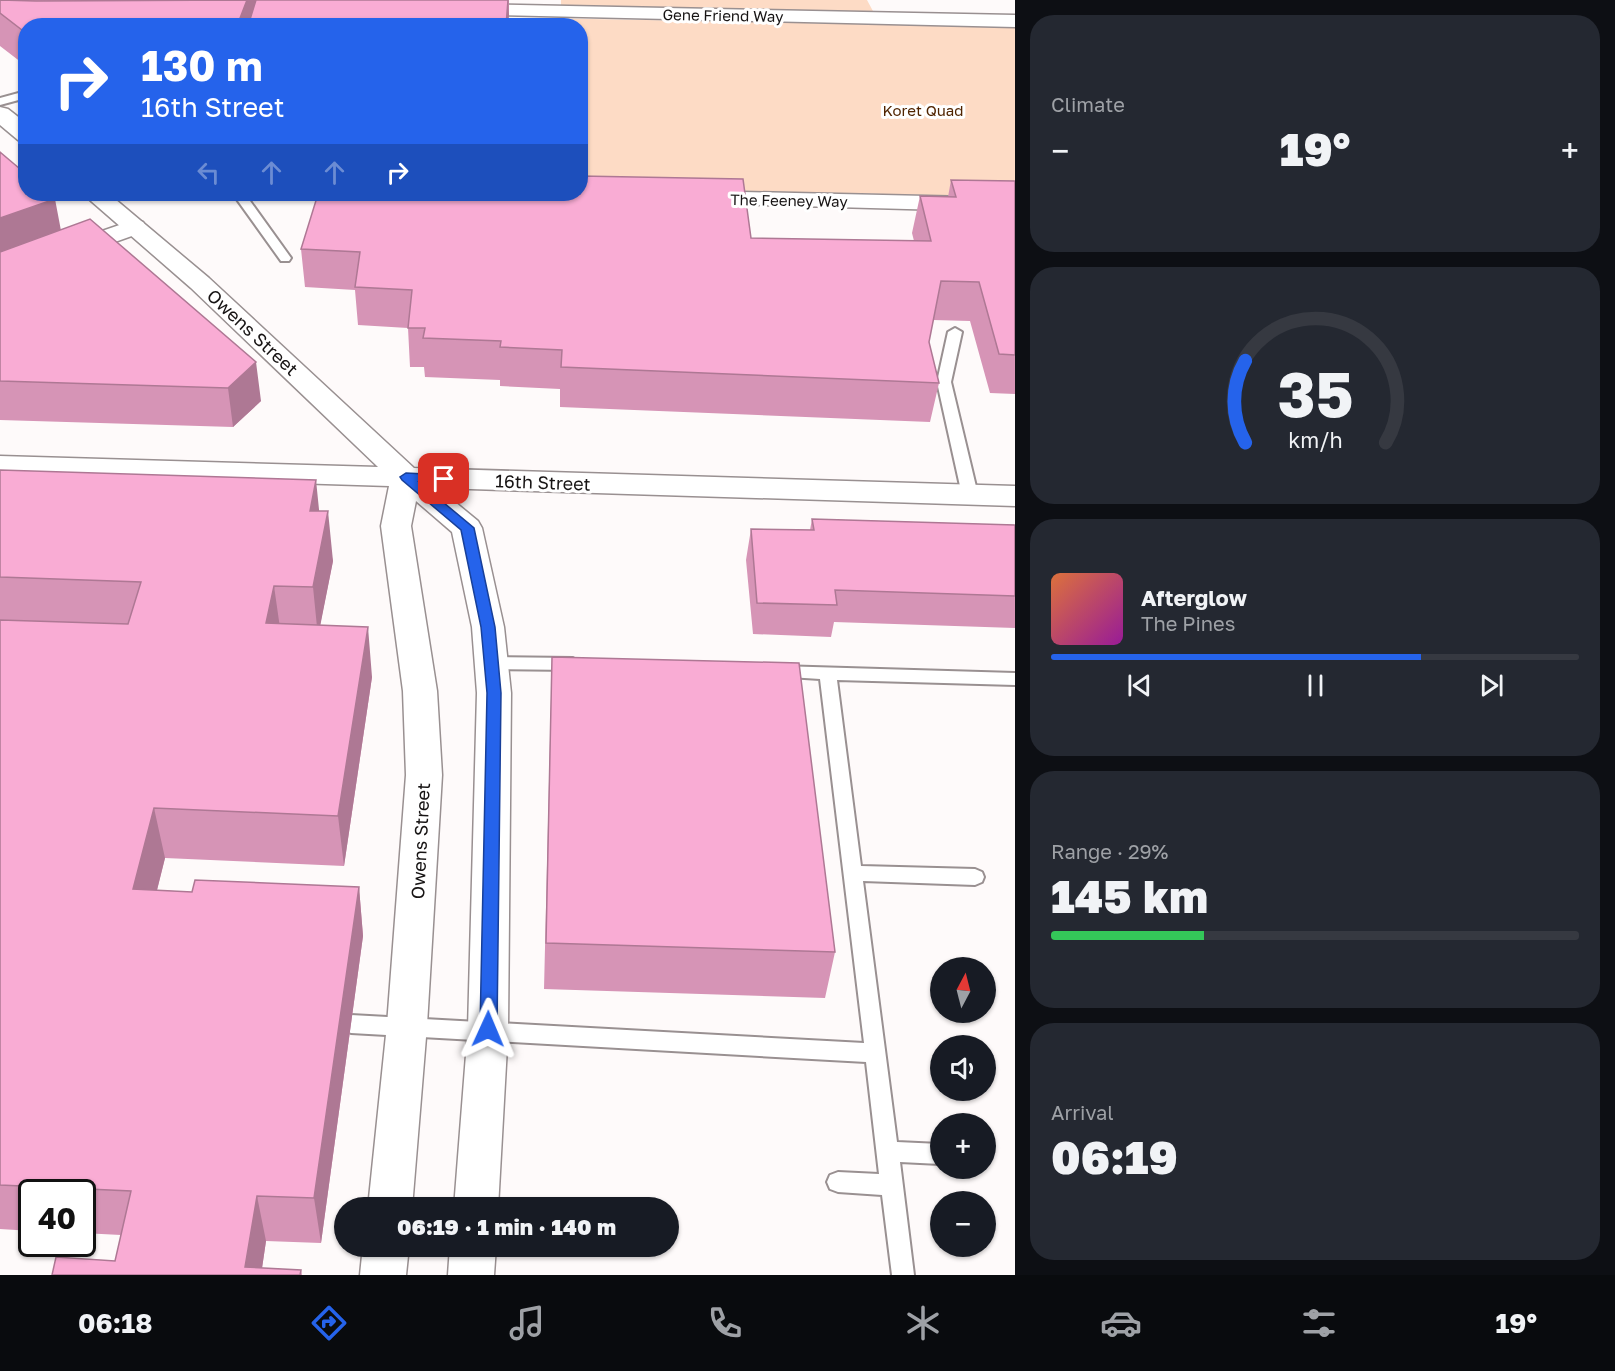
<!DOCTYPE html>
<meta charset="utf-8">
<style>
:root{--surface:#171b24;--page:#242831;--text:#f1f3f6;--muted:#9ea1a6;--line:#363941;--accent:#2563eb}
body{margin:0;font-family:"Golos Text",sans-serif;background:var(--page);color:var(--text);height:100vh;display:flex;flex-direction:column;font-size:22px;white-space:nowrap}
*{box-sizing:border-box;margin:0}
p{font-size:20px;color:var(--muted)}
.icon{flex:none;width:33px;height:33px;fill:none;stroke:currentColor;stroke-width:2;stroke-linecap:round;stroke-linejoin:round}
.map{position:relative;flex:1;overflow:hidden}
.sheet{display:flex;flex-direction:column;gap:15px;padding:15px;background:#0d0f14;width:600px}
.sheet>*{flex:none}
.banner{position:absolute;left:18px;top:18px;width:570px;height:183px;border-radius:24px;box-shadow:0 2px 4px #0004;background:#2563eb;color:#fff;overflow:hidden}
.needle{width:39px;rotate:7deg}
.controls{position:absolute;left:930px;top:957px;display:grid;gap:12px}
.controls a{display:grid;place-items:center;width:66px;height:66px;border-radius:50%;background:var(--surface);box-shadow:0 2px 4px #0004;font-size:30px}
.speed{position:absolute;left:18px;top:1179px;display:flex;gap:12px;font-size:30px;font-weight:700;text-align:center}
.speed>*{display:grid;place-content:center;width:78px;height:78px;border-radius:50%;background:var(--surface);box-shadow:0 2px 4px #0004;line-height:1}
.speed .limit{border:3px solid #111;border-radius:9px;background:#fff;color:#111}
.pin{position:absolute;display:grid;place-items:center;width:51px;height:51px;color:#fff;margin:-26px;border-radius:12px;box-shadow:0 3px 9px #0006}
.me{position:absolute;width:66px;margin:-33px;rotate:1deg;stroke-linejoin:round;filter:drop-shadow(0 0 4px #0008)}
.turn{display:flex;align-items:center;gap:21px;height:126px;padding:0 24px;font-size:27px}
.turn .icon{width:78px;height:78px;stroke-width:2.5}
.turn b{display:block;font-size:42px;line-height:51px}
.lanes{display:flex;align-items:center;height:57px;padding:0 24px;background:#0003;justify-content:center;gap:30px;direction:ltr}
.lanes .off{opacity:.35}
.big{font-size:45px;font-weight:800;line-height:1.1}
.sheet .card{flex:1;display:flex;flex-direction:column;justify-content:center;gap:9px;min-width:0;padding:0 21px;border-radius:24px;background:var(--page)}
.sheet .dial{align-items:center;gap:0}
.dial svg{height:156px;overflow:visible;fill:none;stroke:var(--line);stroke-width:7;stroke-linecap:round;text-anchor:middle}
.dial text{fill:var(--text);stroke:none}
.song{display:flex;align-items:center;gap:18px}
.cover{width:72px;height:72px;border-radius:9px;background:linear-gradient(135deg,hsl(20 70% 55%),hsl(300 70% 35%))}
.played{height:6px;border-radius:3px;background:linear-gradient(90deg,var(--accent) 70%,var(--line) 70%)}
.keys{display:flex;justify-content:space-around;direction:ltr}
.heat{display:flex;justify-content:space-between;align-items:center;font-size:33px;direction:ltr}
.charge{height:9px;border-radius:4px;background:linear-gradient(90deg,#34c759 29%,var(--line) 0)}
.trip{position:absolute;left:334px;top:1197px;width:345px;height:60px;border-radius:30px;background:var(--surface);box-shadow:0 2px 4px #0004;font-weight:800;line-height:60px;text-align:center}
.dock{display:flex;height:96px;justify-content:space-around;align-items:center;background:#090b0e;color:var(--muted)}
.dock .icon{width:42px;height:42px}
.dock .on{color:var(--accent)}
.dock b{font-size:27px;color:var(--text)}
main{display:flex;flex:1;min-height:0}
.map>svg:first-child{display:block}
</style>
<main>
<div class="map">
<svg width="1015" height="1275" viewBox="0 0 1015 1275">
<rect width="100%" height="100%" fill="#fefafa"/>
<path fill="#fddbc5" d="M 561,0 L 867,0 L 874,13 L 561,6 Z
M 539,18 L 1015,27 L 1015,197 L 581,187 L 580,26 L 538,26 Z"/>
<g fill="none" stroke-linecap="round" stroke-linejoin="round">
<g stroke="#999091" stroke-width="4">
<path id="lane" d="M 26,91 L 26,98 L 0,105 L 0,98 Z
M 233,194 L 245,194 L 291,258 L 289,261 L 281,261 Z
M 955,328 L 962,332 L 951,382 L 978,495 L 970,500 L 962,495 L 937,382 L 948,332 Z
M 492,657 L 573,658 L 581,664 L 573,670 L 492,669 L 484,663 Z
M 779,666 L 1015,673 L 1015,685 L 837,680 L 861,866 L 975,869 L 982,872 L 984,877 L 982,882 L 975,885 L 863,881 L 897,1142 L 940,1144 L 940,1164 L 900,1162 L 914,1275 L 892,1275 L 882,1195 L 838,1192 L 830,1189 L 827,1182 L 830,1175 L 838,1172 L 879,1174 L 866,1062 L 351,1033 L 344,1030 L 341,1024 L 344,1018 L 351,1015 L 864,1043 L 820,679 L 773,676 L 771,672 L 773,668 Z"/>
</g>
<g stroke="#999091" stroke-width="3">
<path id="street" d="M 465,4 L 1015,15 L 1015,27 L 458,14 L 455,10 L 458,6 Z
M 701,191 L 1015,198 L 1015,212 L 692,203 L 689,198 L 692,193 Z
M 134,220 L 143,222 L 146,227 L 143,232 L 0,283 L 0,266 Z"/>
</g>
<g stroke="#999091" stroke-width="3">
<path id="secondary" d="M 0,107 L 8,109 L 26,123 L 26,142 L 18,140 L 0,125 Z
M 83,194 L 109,194 L 209,278 L 414,468 L 1015,486 L 1015,506 L 438,488 L 478,521 L 482,528 L 504,627 L 511,693 L 508,1029 L 498,1208 L 454,1208 L 468,1029 L 477,693 L 472,627 L 452,532 L 416,501 L 411,526 L 437,691 L 442,775 L 427,1025 L 412,1208 L 368,1208 L 387,1025 L 406,775 L 403,691 L 381,526 L 389,486 L 0,474 L 0,456 L 378,467 L 191,288 Z
M 363,1246 L 409,1246 L 406,1275 L 360,1275 Z
M 450,1246 L 496,1246 L 494,1275 L 448,1275 Z"/>
</g>
<use href="#lane" fill="#fff" fill-rule="evenodd"/>
<use href="#street" fill="#fff" fill-rule="evenodd"/>
<use href="#secondary" fill="#fff" fill-rule="evenodd"/>
</g>
<path fill="#d694b6" d="M 0,0 L 509,0 L 509,16 L 26,26 L 26,66 L 0,46 Z
M 0,152 L 61,230 L 261,401 L 233,427 L 0,420 Z
M 951,180 L 1015,181 L 1015,394 L 990,393 L 970,321 L 933,320 L 929,342 L 939,383 L 930,422 L 560,407 L 560,389 L 500,386 L 500,380 L 425,377 L 424,367 L 410,367 L 408,328 L 358,325 L 355,290 L 305,287 L 301,249 L 751,238 L 914,241 L 912,233 L 920,196 L 948,197 Z
M 0,470 L 319,511 L 333,561 L 320,625 L 372,677 L 344,866 L 165,858 L 157,890 L 192,892 L 359,887 L 363,936 L 321,1243 L 266,1241 L 262,1268 L 301,1270 L 302,1275 L 52,1275 L 115,1261 L 121,1235 L 82,1233 L 82,1192 L 32,1192 L 32,1231 L 0,1229 Z
M 812,519 L 1015,525 L 1015,628 L 834,622 L 831,637 L 753,634 L 746,560 L 751,529 L 810,530 Z
M 552,657 L 835,952 L 825,998 L 544,989 Z"/>
<path fill="#ae7894" d="M 247,0 L 261,0 L 257,26 L 237,26 Z
M 508,0 L 509,16 L 508,26 L 506,26 Z
M 55,199 L 62,236 L 0,258 L 0,218 Z
M 256,362 L 261,401 L 233,427 L 228,388 Z
M 316,480 L 321,529 L 310,511 Z
M 328,511 L 333,561 L 318,637 L 313,587 Z
M 274,586 L 281,635 L 266,623 Z
M 368,627 L 372,677 L 344,866 L 338,816 Z
M 154,808 L 165,858 L 145,938 L 133,889 Z
M 359,887 L 363,936 L 321,1243 L 314,1198 Z
M 257,1196 L 266,1241 L 261,1275 L 245,1267 Z"/>
<path fill="#f9acd4" stroke="#ae7894" stroke-width="1.5" d="M 0,0 L 36,1 L 247,0 L 237,26 L 26,26 L 26,30 L 22,30 L 0,13 Z
M 256,0 L 508,0 L 506,26 L 248,26 Z
M 0,152 L 26,174 L 26,194 L 48,194 L 55,199 L 0,218 Z
M 580,176 L 743,179 L 751,238 L 931,241 L 920,196 L 956,197 L 951,180 L 1015,181 L 1015,355 L 999,354 L 979,282 L 941,281 L 929,342 L 939,383 L 561,367 L 562,350 L 500,347 L 501,341 L 423,338 L 425,328 L 408,328 L 412,290 L 355,287 L 360,252 L 301,249 L 318,194 L 580,194 Z
M 90,219 L 256,362 L 228,388 L 0,381 L 0,252 Z
M 0,470 L 316,480 L 310,511 L 328,511 L 313,587 L 274,586 L 266,623 L 368,627 L 338,816 L 154,808 L 133,889 L 192,892 L 195,880 L 359,887 L 314,1198 L 257,1196 L 245,1267 L 301,1270 L 300,1275 L 52,1275 L 56,1257 L 115,1261 L 131,1191 L 0,1185 L 0,620 L 128,624 L 141,582 L 0,577 Z
M 812,519 L 1015,525 L 1015,596 L 835,590 L 837,605 L 757,603 L 751,529 L 814,530 Z
M 552,657 L 799,663 L 835,952 L 546,943 Z"/>
<path fill="#2563eb" stroke="#184099" stroke-width="1.5" d="M 406,473 L 444,475 L 451,479 L 444,483 L 419,482 L 474,528 L 495,627 L 501,693 L 497,1029 L 494,1035 L 488,1037 L 482,1035 L 480,1029 L 487,693 L 481,627 L 461,530 L 402,480 L 400,477 Z"/>
<g text-anchor="middle" dominant-baseline="central" stroke-width="6" stroke-linejoin="round" paint-order="stroke">
<g font-size="15" fill="#171414" stroke="#fff">
<text transform="translate(723 15) rotate(1)">Gene Friend Way</text>
<text transform="translate(789 200) rotate(1)">The Feeney Way</text>
</g>
<g font-size="15" fill="#502400" stroke="#fff">
<text x="923" y="110">Koret Quad</text>
</g>
<g font-size="18" fill="#171414" stroke="#fff">
<text transform="translate(253 332) rotate(43)">Owens Street</text>
<text transform="translate(543 482) rotate(2)">16th Street</text>
<text transform="translate(420 841) rotate(-87)">Owens Street</text>
</g>
</g>
</svg>
<div class="controls">
<a><svg class="needle" viewBox="-14 -14 28 28"><path d="M0-13l5 13h-10z" fill="#e53935"/><path d="M0 13l5-13h-10z" fill="#9ea1a6"/></svg></a>
<a><svg class="icon" aria-label="sound" viewBox="0 0 24 24"><path d="M4 9h4l5-4v14l-5-4H4zM17 9q2 3 0 6"/></svg></a>
<a>+</a>
<a>−</a>
</div>
<div class="speed"><div class="limit">40</div></div>
<div class="pin" style="left:444px;top:479px;background:#d93025"><svg class="icon" aria-label="arrive" viewBox="0 0 24 24"><path d="M6 21V4h12l-3 4 3 4H6"/></svg></div>
<svg class="me" style="left:488px;top:1029px" viewBox="-20 -20 40 40"><path d="M0-17L14 15 0 8-14 15z" fill="#2563eb" stroke="#fff" stroke-width="4"/></svg>
<div class="trip">06:19 · 1 min · 140 m</div>
<div class="banner">
<div class="turn"><svg class="icon" aria-label="right" viewBox="0 0 24 24"><path d="M7 20v-9h11M14 6l5 5-5 5"/></svg><div><b>130 m</b>16th Street</div></div>
<div class="lanes"><svg class="icon off" aria-label="left" viewBox="0 0 24 24"><path d="M17 20v-9H6M10 6l-5 5 5 5"/></svg><svg class="icon off" aria-label="ahead" viewBox="0 0 24 24"><path d="M12 20V5M6 11l6-6 6 6"/></svg><svg class="icon off" aria-label="ahead" viewBox="0 0 24 24"><path d="M12 20V5M6 11l6-6 6 6"/></svg><svg class="icon" aria-label="right" viewBox="0 0 24 24"><path d="M7 20v-9h11M14 6l5 5-5 5"/></svg></div>
</div>
</div>
<section class="sheet">
<div class="card"><p>Climate</p>
<div class="heat"><a>−</a><b class="big">19°</b><a>+</a></div>
</div>
<div class="card dial"><svg viewBox="0 0 100 80">
<path d="M14 69A42 42 0 1 1 86 69"/>
<path d="M14 69A42 42 0 0 1 14 27" stroke="#2563eb"/>
<text x="50" y="56" font-size="32" font-weight="700">35</text>
<text x="50" y="72" font-size="11">km/h</text>
</svg></div>
<div class="card">
<div class="song"><i class="cover"></i><div><b>Afterglow</b><p>The Pines</p></div></div>
<div class="played"></div>
<div class="keys"><svg class="icon" aria-label="previous" viewBox="0 0 24 24"><path d="M18 5L8 12l10 7zM5 5v14"/></svg><svg class="icon" aria-label="pause" viewBox="0 0 24 24"><path d="M8 5v14M16 5v14"/></svg><svg class="icon" aria-label="next" viewBox="0 0 24 24"><path d="M6 5l10 7-10 7zM19 5v14"/></svg></div>
</div>
<div class="card"><p>Range · 29%</p><b class="big">145 km</b><div class="charge"></div></div>
<div class="card"><p>Arrival</p><b class="big">06:19</b></div>
</section>
</main>
<nav class="dock">
<b>06:18</b>
<svg class="icon on" aria-label="directions" viewBox="0 0 24 24"><path d="M12 3l9 9-9 9-9-9zM9 14v-3h6M13 9l2 2-2 2"/></svg>
<svg class="icon" aria-label="music" viewBox="0 0 24 24"><path d="M9 18V5l10-2v13"/><circle cx="6" cy="18" r="3"/><circle cx="16" cy="16" r="3"/></svg>
<svg class="icon" aria-label="phone" viewBox="0 0 24 24"><path d="M5 4h4l2 5-3 2q2 4 5 5l2-3 5 2v4C11 20 4 13 5 4z"/></svg>
<svg class="icon" aria-label="climate" viewBox="0 0 24 24"><path d="M12 3v18M4 7l16 10M4 17L20 7"/></svg>
<svg class="icon" aria-label="car" viewBox="0 0 24 24"><path d="M5 17H2v-5l4-1 3-4h7l3 4 3 1v5h-3M9 17h6M6 11h13"/><circle cx="7" cy="17" r="2"/><circle cx="17" cy="17" r="2"/></svg>
<svg class="icon" aria-label="filters" viewBox="0 0 24 24"><path d="M4 7h16M4 17h16"/><circle cx="9" cy="7" r="2"/><circle cx="15" cy="17" r="2"/></svg>
<b>19°</b>
</nav>
